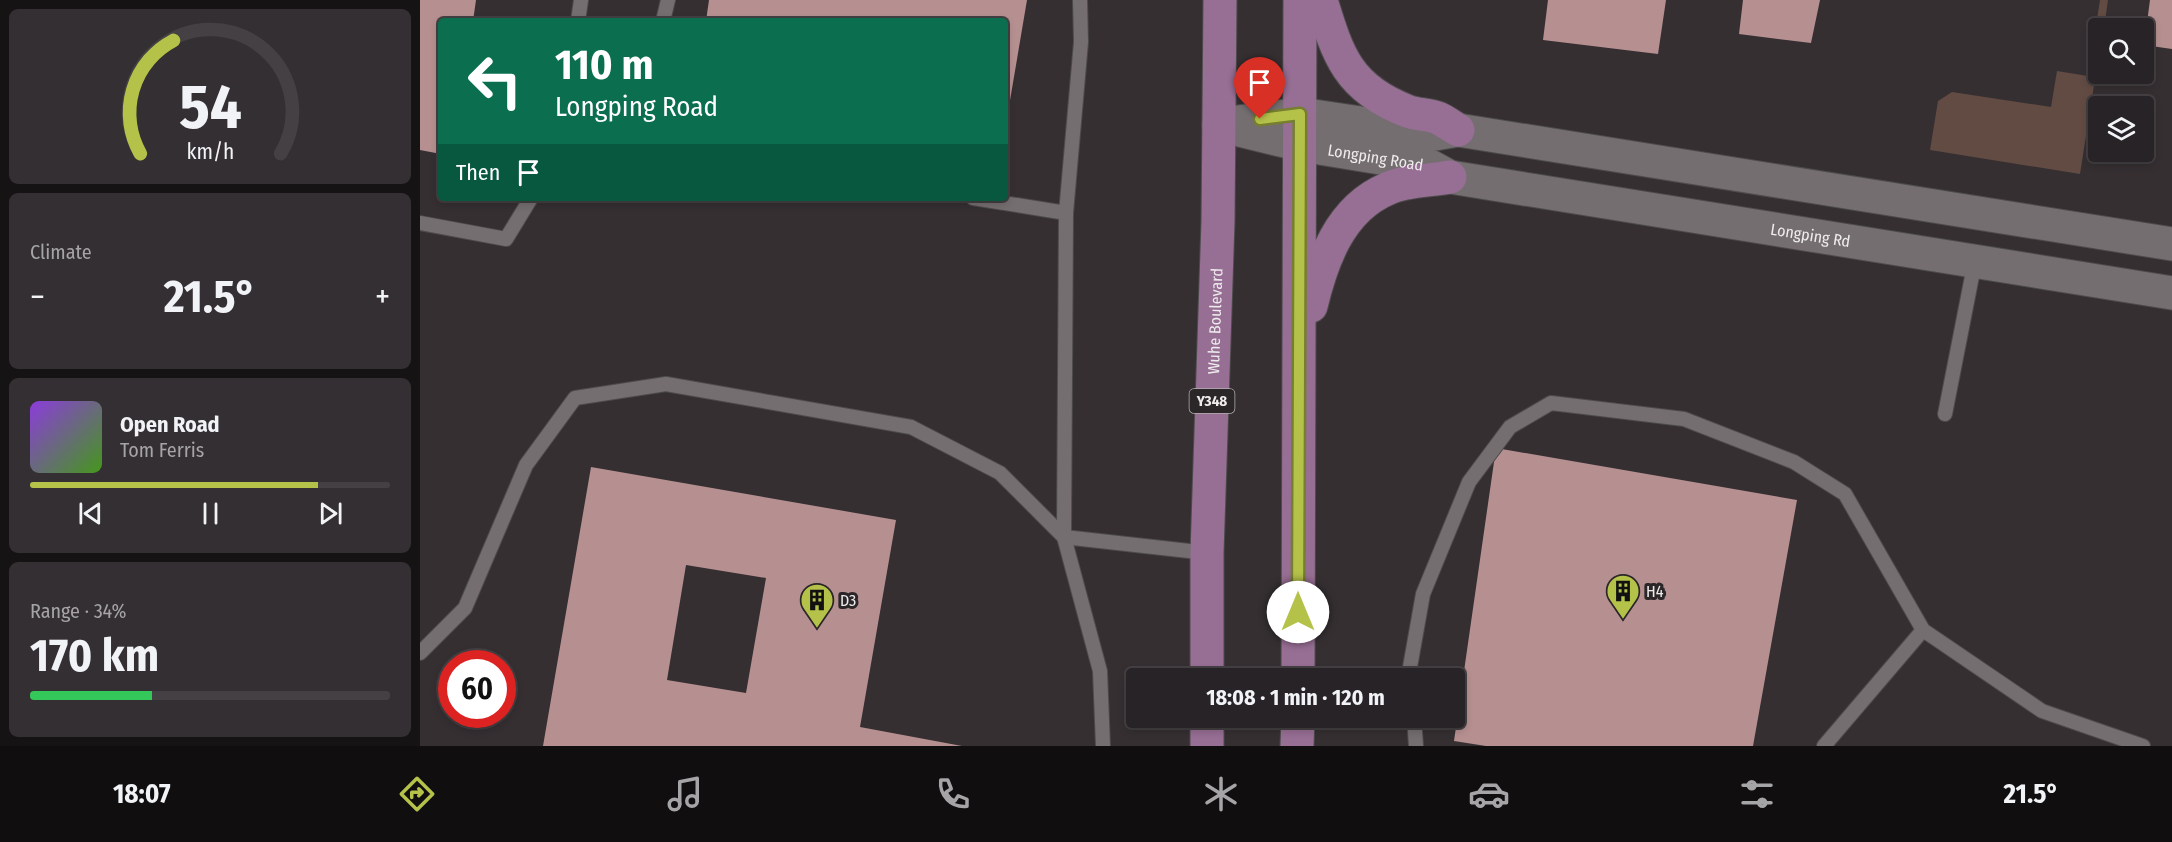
<!DOCTYPE html>
<meta charset="utf-8">
<style>
:root{--surface:#282326;--page:#342f32;--text:#f1f3f6;--muted:#a5a4a7;--line:#444043;--accent:#b5c249}
body{margin:0;font-family:"Fira Sans Condensed",sans-serif;background:var(--page);color:var(--text);height:100vh;display:flex;flex-direction:column;font-size:22px;white-space:nowrap}
*{box-sizing:border-box;margin:0}
p{font-size:20px;color:var(--muted)}
.icon{flex:none;width:33px;height:33px;fill:none;stroke:currentColor;stroke-width:2;stroke-linecap:round;stroke-linejoin:round}
.map{position:relative;flex:1;overflow:hidden}
.side{display:flex;flex-direction:column;gap:9px;padding:9px;background:#161315;width:420px}
.side>*{flex:none}
.hud{position:absolute;left:18px;top:18px;width:570px;height:183px;border-radius:6px;box-shadow:0 3px 9px #0003,0 0 0 2px var(--line);background:#0b6e4f;color:#fff;overflow:hidden}
.controls{position:absolute;left:1668px;top:18px;display:grid;gap:12px}
.controls a{display:grid;place-items:center;width:66px;height:66px;border-radius:6px;background:var(--surface);box-shadow:0 3px 9px #0003,0 0 0 2px var(--line);font-size:30px}
.speed{position:absolute;left:18px;top:650px;display:flex;gap:12px;font-size:30px;font-weight:700;text-align:center}
.speed>*{display:grid;place-content:center;width:78px;height:78px;border-radius:50%;background:var(--surface);box-shadow:0 3px 9px #0003,0 0 0 2px var(--line);line-height:1}
.speed .limit{border:9px solid #d22;background:#fff;color:#111}
.pin{position:absolute;display:grid;place-items:center;width:51px;height:51px;color:#fff;margin:-62px -26px;border-radius:50% 50% 50% 0;rotate:-45deg;box-shadow:0 0 6px #0007}
.pin .icon{rotate:45deg}
.me{position:absolute;width:66px;margin:-33px;rotate:0deg;stroke-linejoin:round;filter:drop-shadow(0 0 4px #0008)}
.turn{display:flex;align-items:center;gap:21px;height:126px;padding:0 18px;font-size:27px}
.turn .icon{width:78px;height:78px;stroke-width:2.5}
.turn b{display:block;font-size:42px;line-height:51px}
.then{display:flex;align-items:center;height:57px;padding:0 18px;background:#0003;gap:12px;font-size:22px}
.big{font-size:45px;font-weight:700;line-height:1.1}
.side .widget{flex:1;display:flex;flex-direction:column;justify-content:center;gap:9px;min-width:0;padding:0 21px;border-radius:9px;background:var(--page)}
.side .dial{align-items:center;gap:0}
.dial svg{height:156px;overflow:visible;fill:none;stroke:var(--line);stroke-width:7;stroke-linecap:round;text-anchor:middle}
.dial text{fill:var(--text);stroke:none}
.song{display:flex;align-items:center;gap:18px}
.cover{width:72px;height:72px;border-radius:9px;background:linear-gradient(135deg,hsl(270 70% 55%),hsl(100 70% 35%))}
.played{height:6px;border-radius:3px;background:linear-gradient(90deg,var(--accent) 80%,var(--line) 80%)}
.keys{display:flex;justify-content:space-around;direction:ltr}
.heat{display:flex;justify-content:space-between;align-items:center;font-size:33px;direction:ltr}
.charge{height:9px;border-radius:4px;background:linear-gradient(90deg,#34c759 34%,var(--line) 0)}
.trip{position:absolute;left:706px;top:668px;width:339px;height:60px;border-radius:6px;background:var(--surface);box-shadow:0 3px 9px #0003,0 0 0 2px var(--line);font-weight:700;line-height:60px;text-align:center}
.tab-bar{display:flex;height:96px;justify-content:space-around;align-items:center;background:#100e0f;color:var(--muted)}
.tab-bar .icon{width:42px;height:42px}
.tab-bar .active{color:var(--accent)}
.tab-bar b{font-size:27px;color:var(--text)}
main{display:flex;flex:1;min-height:0}
.map>svg:first-child{display:block}
</style>
<main>
<section class="side">
<div class="widget dial"><svg viewBox="0 0 100 80">
<path d="M14 69A42 42 0 1 1 86 69"/>
<path d="M14 69A42 42 0 0 1 31 11" stroke="#b5c249"/>
<text x="50" y="56" font-size="32" font-weight="700">54</text>
<text x="50" y="72" font-size="11">km/h</text>
</svg></div>
<div class="widget"><p>Climate</p>
<div class="heat"><a>−</a><b class="big">21.5°</b><a>+</a></div>
</div>
<div class="widget">
<div class="song"><i class="cover"></i><div><b>Open Road</b><p>Tom Ferris</p></div></div>
<div class="played"></div>
<div class="keys"><svg class="icon" aria-label="previous" viewBox="0 0 24 24"><path d="M18 5L8 12l10 7zM5 5v14"/></svg><svg class="icon" aria-label="pause" viewBox="0 0 24 24"><path d="M8 5v14M16 5v14"/></svg><svg class="icon" aria-label="next" viewBox="0 0 24 24"><path d="M6 5l10 7-10 7zM19 5v14"/></svg></div>
</div>
<div class="widget"><p>Range · 34%</p><b class="big">170 km</b><div class="charge"></div></div>
</section>
<div class="map">
<svg width="1752" height="746" viewBox="0 0 1752 746">
<rect width="100%" height="100%" fill="#352f32"/>
<path fill="#624b43" d="M 1680,0 L 1688,0 L 1684,28 L 1678,28 L 1678,60 L 1660,174 L 1510,150 L 1518,101 L 1532,92 L 1631,107 L 1637,71 L 1668,76 Z"/>
<path fill="#b69091" fill-rule="evenodd" d="M 0,0 L 56,0 L 53,21 L 21,21 L 21,154 L 0,150 Z
M 289,0 L 607,0 L 586,124 L 585,21 L 286,21 Z
M 1128,0 L 1246,0 L 1238,54 L 1123,40 Z
M 1323,0 L 1400,0 L 1391,43 L 1319,34 Z
M 1730,0 L 1752,0 L 1752,49 L 1724,45 Z
M 1076,448 L 1377,500 L 1333,746 L 1066,746 L 1034,741 Z
M 171,467 L 476,520 L 440,727 L 542,746 L 123,746 ZM 266,565 L 346,578 L 326,693 L 247,680 Z"/>
<g fill="none" stroke-linecap="round" stroke-linejoin="round">
<g stroke="#4e4b4c" stroke-width="16">
<path id="lane" d="M 158,21 L 161,0
M 243,21 L 248,0
M 553,198 L 646,213 L 661,42 L 660,0
M 646,213 L 644,537 L 787,553
M 0,223 L 86,239 L 111,198
M 1525,414 L 1555,261
M 0,653 L 45,608 L 106,465 L 155,398 L 246,384 L 491,427 L 580,473 L 644,537 L 680,671 L 683,746
M 991,678 L 990,667 L 1003,594 L 1049,482 L 1090,427 L 1131,403 L 1264,419 L 1374,462 L 1425,494 L 1503,630 L 1622,711 L 1723,746
M 994,717 L 996,746
M 1404,746 L 1503,630"/>
</g>
<g stroke="#4e4b4c" stroke-width="35">
<g id="secondary">
<path d="M 817,122 L 880,114 L 1015,134 L 1038,130 L 1752,244"/>
<path id="s1" d="M 799,125 L 881,145 L 1010,166 L 1030,177 L 1752,293"/>
</g>
</g>
<g stroke="#4e4b4c" stroke-width="35">
<g id="primary">
<path d="M 901,0 C 918,56 928,88 987,111 C 997,115 1008,114 1018,118 C 1025,121 1031,126 1038,130"/>
<path d="M 891,306 C 902,260 920,209 967,189 C 986,180 1010,181 1030,177"/>
<path id="s2" d="M 787,678 L 787,553 L 798,221 L 800,0"/>
<path d="M 878,678 L 880,0"/>
<path d="M 787,717 L 787,746"/>
<path d="M 877,746 L 878,717"/>
</g>
</g>
<use href="#lane" stroke="#756e71" stroke-width="14"/>
<use href="#secondary" stroke="#756e71" stroke-width="33"/>
<use href="#primary" stroke="#976e94" stroke-width="33"/>
</g>
<g fill="none" stroke-linecap="round" stroke-linejoin="round">
<g stroke="#767e2f" stroke-width="15">
<path id="route" d="M 840,119 L 880,114 L 878,612"/>
</g>
<use href="#route" stroke="#b5c249" stroke-width="10"/>
</g>
<defs>
<g id="building-pin" transform="scale(1.725)"><path d="M0 17L-7.5 6A9.5 9.5 0 1 1 7.5 6Z" fill="#b5c249" stroke="#2b2628"/><path d="M-4-6H4V6H1V3H-1V6H-4ZM-2.5-4.3h1.7v1.8h-1.7ZM.8-4.3h1.7v1.8H.8ZM-2.5-1h1.7V.8h-1.7ZM.8-1h1.7V.8H.8Z" fill="#111"/></g>
</defs>
<g fill-rule="evenodd">
<use href="#building-pin" x="1203" y="591"/>
<use href="#building-pin" x="397" y="600"/>
</g>
<g text-anchor="middle" dominant-baseline="central" stroke-width="6" stroke-linejoin="round" paint-order="stroke">
<rect fill="#2b2628" stroke="#b4b0b1" stroke-width="1.5" x="769.5" y="389" width="45" height="24" rx="4.5"/>
<g font-size="15" font-weight="bold" fill="#eeebec">
<text x="792" y="401">Y348</text>
</g>
<g font-size="16" fill="#eeebec" stroke="#2b2628">
<text stroke="none"><textPath href="#s1" startOffset="160">Longping Road</textPath></text>
<text stroke="none"><textPath href="#s1" startOffset="603">Longping Rd</textPath></text>
<text stroke="none"><textPath href="#s2" startOffset="357">Wuhe Boulevard</textPath></text>
</g>
<g font-size="16" fill="#eeebec" stroke="#2b2628" text-anchor="start">
<text x="1226" y="591">H4</text>
<text x="420" y="600">D3</text>
</g>
</g>
</svg>
<div class="controls">
<a><svg class="icon" aria-label="search" viewBox="0 0 24 24"><circle cx="10" cy="10" r="6"/><path d="M15 15l6 6"/></svg></a>
<a><svg class="icon" aria-label="layers" viewBox="0 0 24 24"><path d="M12 4l9 5-9 5-9-5zM3 14l9 5 9-5"/></svg></a>
</div>
<div class="speed"><div class="limit">60</div></div>
<div class="pin" style="left:840px;top:119px;background:#d93025"><svg class="icon" aria-label="arrive" viewBox="0 0 24 24"><path d="M6 21V4h12l-3 4 3 4H6"/></svg></div>
<svg class="me" style="left:878px;top:612px" viewBox="-20 -20 40 40"><circle r="19" fill="#fff"/><path d="M0-13L10 11 0 6-10 11z" fill="#b5c249"/></svg>
<div class="trip">18:08 · 1 min · 120 m</div>
<div class="hud">
<div class="turn"><svg class="icon" aria-label="left" viewBox="0 0 24 24"><path d="M17 20v-9H6M10 6l-5 5 5 5"/></svg><div><b>110 m</b>Longping Road</div></div>
<div class="then">Then<svg class="icon" aria-label="arrive" viewBox="0 0 24 24"><path d="M6 21V4h12l-3 4 3 4H6"/></svg></div>
</div>
</div>
</main>
<nav class="tab-bar">
<b>18:07</b>
<svg class="icon active" aria-label="directions" viewBox="0 0 24 24"><path d="M12 3l9 9-9 9-9-9zM9 14v-3h6M13 9l2 2-2 2"/></svg>
<svg class="icon" aria-label="music" viewBox="0 0 24 24"><path d="M9 18V5l10-2v13"/><circle cx="6" cy="18" r="3"/><circle cx="16" cy="16" r="3"/></svg>
<svg class="icon" aria-label="phone" viewBox="0 0 24 24"><path d="M5 4h4l2 5-3 2q2 4 5 5l2-3 5 2v4C11 20 4 13 5 4z"/></svg>
<svg class="icon" aria-label="climate" viewBox="0 0 24 24"><path d="M12 3v18M4 7l16 10M4 17L20 7"/></svg>
<svg class="icon" aria-label="car" viewBox="0 0 24 24"><path d="M5 17H2v-5l4-1 3-4h7l3 4 3 1v5h-3M9 17h6M6 11h13"/><circle cx="7" cy="17" r="2"/><circle cx="17" cy="17" r="2"/></svg>
<svg class="icon" aria-label="filters" viewBox="0 0 24 24"><path d="M4 7h16M4 17h16"/><circle cx="9" cy="7" r="2"/><circle cx="15" cy="17" r="2"/></svg>
<b>21.5°</b>
</nav>
